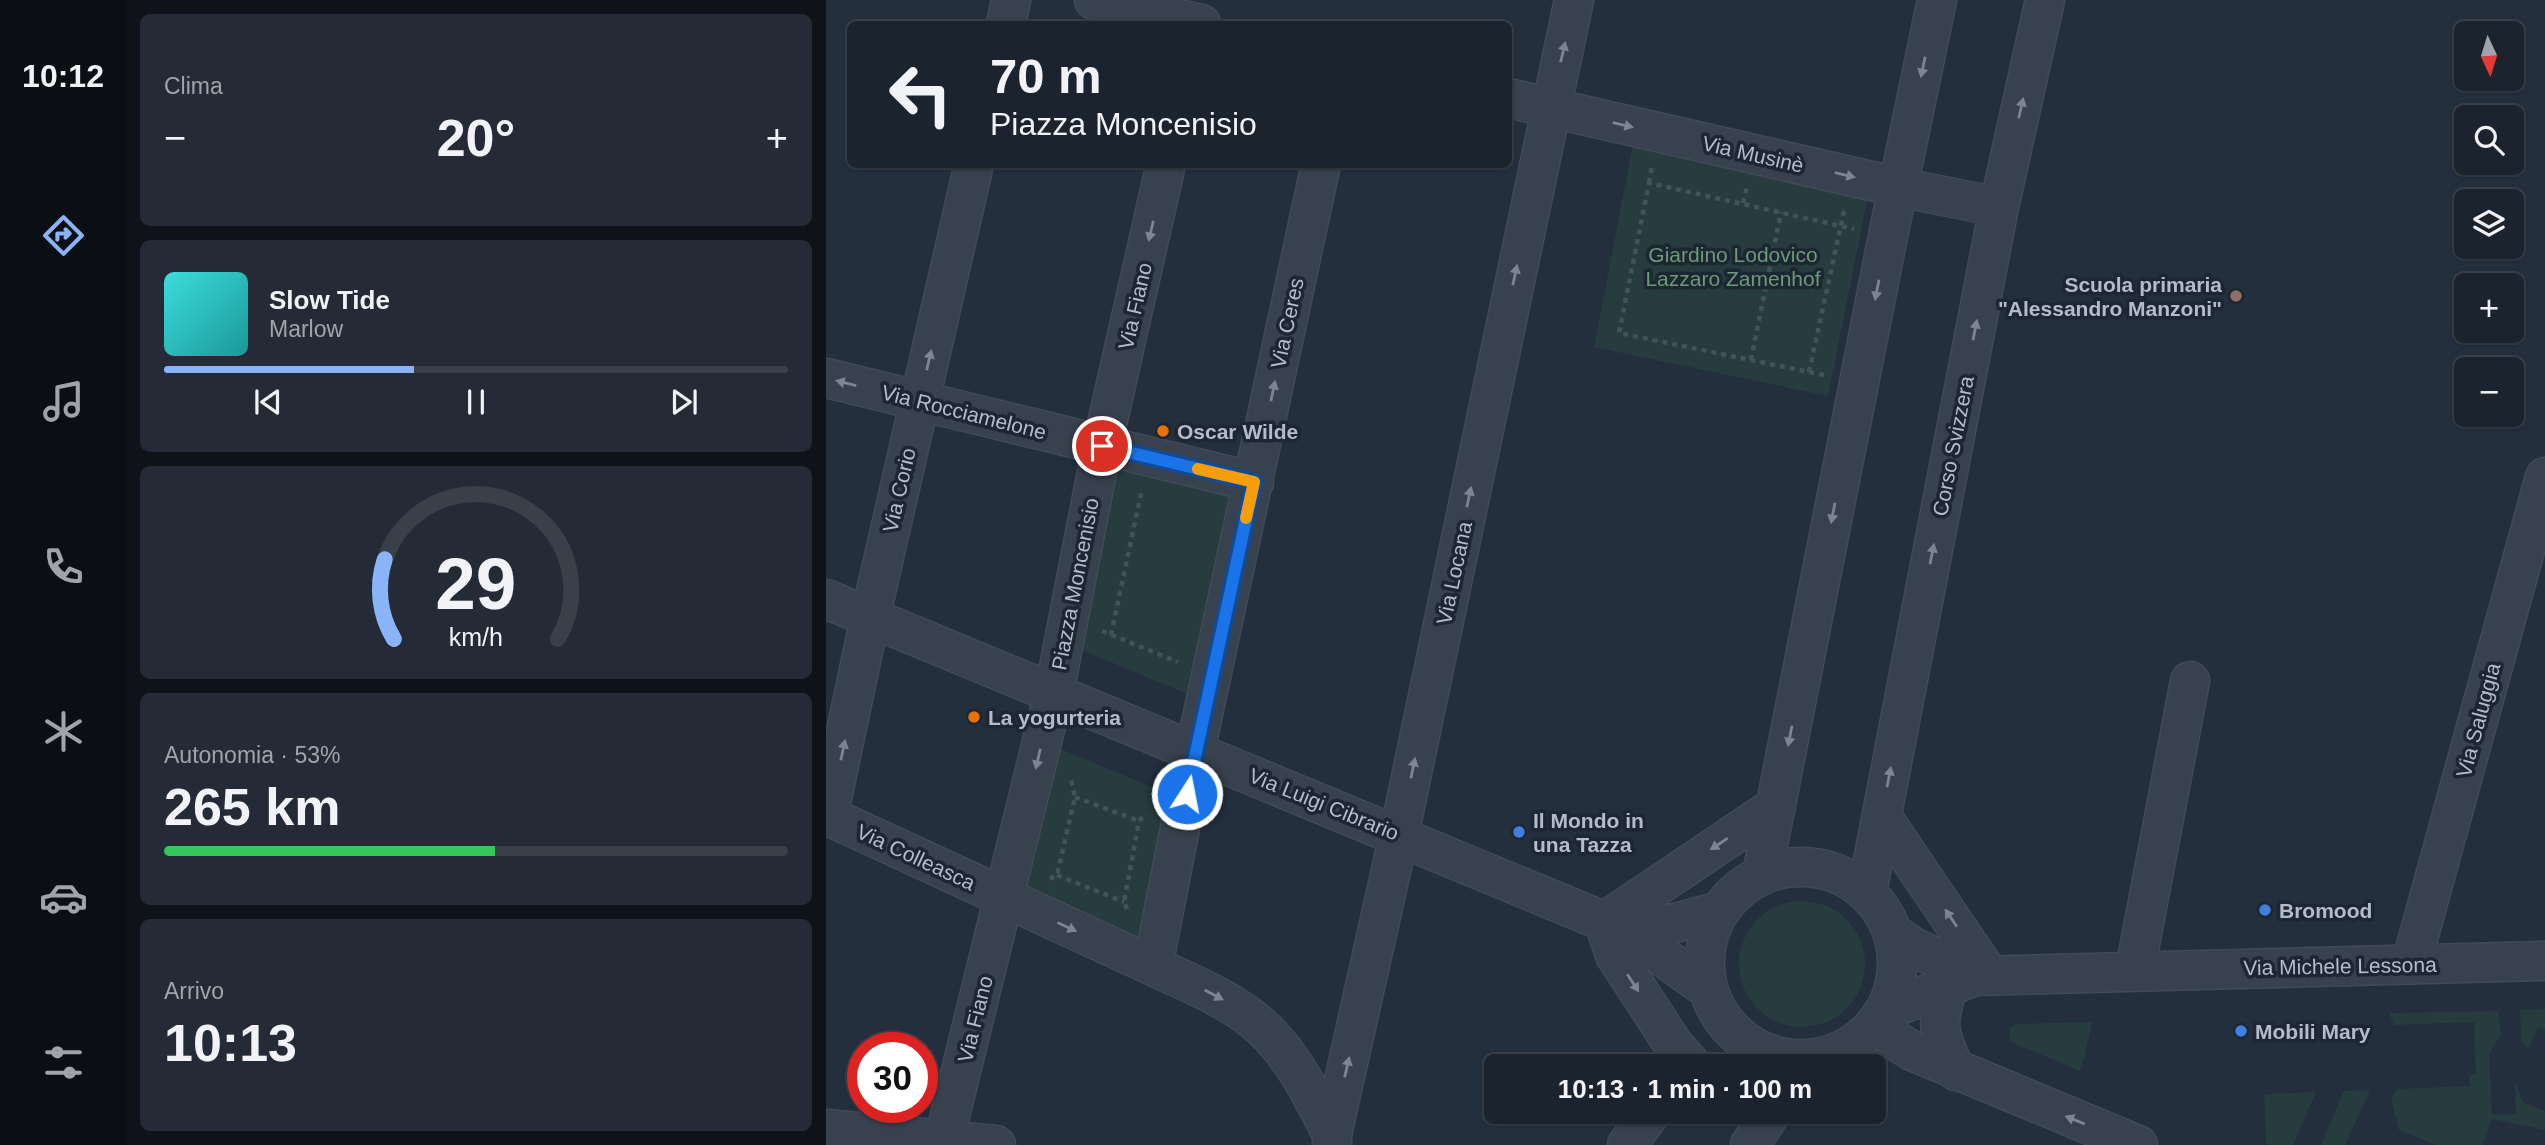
<!DOCTYPE html>
<html lang="it">
<meta charset="utf-8">
<style>
:root{--surface:#1b232e;--page:#242b36;--text:#f1f3f6;--muted:#a0a4aa;--line:#39404a;--accent:#8ab4f8}
body{margin:0;font-family:Helvetica,sans-serif;background:var(--page);color:var(--text);height:100vh;display:flex;flex-direction:column;font-size:26px;white-space:nowrap}
*{box-sizing:border-box;margin:0}
p{font-size:23px;color:var(--muted)}
.icon{flex:none;width:38px;height:38px;fill:none;stroke:currentColor;stroke-width:2;stroke-linecap:round;stroke-linejoin:round}
.map{position:relative;flex:1;overflow:hidden}
.drawer{display:flex;flex-direction:column;gap:14px;padding:14px;background:#0f1319;width:700px}
.drawer>*{flex:none}
.top-card{position:absolute;left:21px;top:21px;width:665px;height:147px;border-radius:10px;box-shadow:0 2px 5px #0004,0 0 0 2px var(--line);background:#1b232e;color:var(--text);overflow:hidden}
.needle{width:46px;rotate:176deg}
.fabs{position:absolute;left:1628px;top:21px;display:grid;gap:14px}
.fabs a{display:grid;place-items:center;width:70px;height:70px;border-radius:10px;background:var(--surface);box-shadow:0 2px 5px #0004,0 0 0 2px var(--line);font-size:35px}
.speed{position:absolute;left:21px;top:1032px;display:flex;gap:14px;font-size:35px;font-weight:700;text-align:center}
.speed>*{display:grid;place-content:center;width:91px;height:91px;border-radius:50%;background:var(--surface);box-shadow:0 2px 5px #0004,0 0 0 2px var(--line);line-height:1}
.speed .limit{border:10px solid #d22;background:#fff;color:#111}
.pin{position:absolute;display:grid;place-items:center;width:60px;height:60px;color:#fff;margin:-30px;border:4px solid #fff;border-radius:50%;box-shadow:0 2px 7px #0007}
.me{position:absolute;width:77px;margin:-38px;rotate:11deg;stroke-linejoin:round;filter:drop-shadow(0 0 5px #0008)}
.turn{display:flex;align-items:center;gap:24px;height:147px;padding:0 28px;font-size:32px}
.turn .icon{width:91px;height:91px;stroke-width:2.5}
.turn b{display:block;font-size:49px;line-height:60px}
.big{font-size:52px;font-weight:800;line-height:1.1}
.drawer .widget{flex:1;display:flex;flex-direction:column;justify-content:center;gap:10px;min-width:0;padding:0 24px;border-radius:10px;background:var(--page)}
.drawer .dial{align-items:center;gap:0}
.dial svg{height:182px;overflow:visible;fill:none;stroke:var(--line);stroke-width:7;stroke-linecap:round;text-anchor:middle}
.dial text{fill:var(--text);stroke:none}
.song{display:flex;align-items:center;gap:21px}
.cover{width:84px;height:84px;border-radius:10px;background:linear-gradient(135deg,hsl(180 70% 55%),hsl(180 70% 35%))}
.played{height:7px;border-radius:4px;background:linear-gradient(90deg,var(--accent) 40%,var(--line) 40%)}
.keys{display:flex;justify-content:space-around;direction:ltr}
.heat{display:flex;justify-content:space-between;align-items:center;font-size:38px;direction:ltr}
.charge{height:10px;border-radius:5px;background:linear-gradient(90deg,#34c759 53%,var(--line) 0)}
.trip{position:absolute;left:658px;top:1054px;width:402px;height:70px;border-radius:10px;background:var(--surface);box-shadow:0 2px 5px #0004,0 0 0 2px var(--line);font-weight:800;line-height:70px;text-align:center}
main{display:flex;flex:1;min-height:0}
.menu{display:flex;flex-direction:column;width:126px;justify-content:space-around;align-items:center;background:#0b0e12;color:var(--muted)}
.menu .icon{width:49px;height:49px}
.menu .on{color:var(--accent)}
.menu b{font-size:32px;color:var(--text)}
.map>svg:first-child{display:block}
</style>
<main>
<nav class="menu">
<b>10:12</b>
<svg class="icon on" aria-label="directions" viewBox="0 0 24 24"><path d="M12 3l9 9-9 9-9-9zM9 14v-3h6M13 9l2 2-2 2"/></svg>
<svg class="icon" aria-label="music" viewBox="0 0 24 24"><path d="M9 18V5l10-2v13"/><circle cx="6" cy="18" r="3"/><circle cx="16" cy="16" r="3"/></svg>
<svg class="icon" aria-label="phone" viewBox="0 0 24 24"><path d="M5 4h4l2 5-3 2q2 4 5 5l2-3 5 2v4C11 20 4 13 5 4z"/></svg>
<svg class="icon" aria-label="climate" viewBox="0 0 24 24"><path d="M12 3v18M4 7l16 10M4 17L20 7"/></svg>
<svg class="icon" aria-label="car" viewBox="0 0 24 24"><path d="M5 17H2v-5l4-1 3-4h7l3 4 3 1v5h-3M9 17h6M6 11h13"/><circle cx="7" cy="17" r="2"/><circle cx="17" cy="17" r="2"/></svg>
<svg class="icon" aria-label="filters" viewBox="0 0 24 24"><path d="M4 7h16M4 17h16"/><circle cx="9" cy="7" r="2"/><circle cx="15" cy="17" r="2"/></svg>
</nav>
<section class="drawer">
<div class="widget"><p>Clima</p>
<div class="heat"><a>−</a><b class="big">20°</b><a>+</a></div>
</div>
<div class="widget">
<div class="song"><i class="cover"></i><div><b>Slow Tide</b><p>Marlow</p></div></div>
<div class="played"></div>
<div class="keys"><svg class="icon" aria-label="previous" viewBox="0 0 24 24"><path d="M18 5L8 12l10 7zM5 5v14"/></svg><svg class="icon" aria-label="pause" viewBox="0 0 24 24"><path d="M8 5v14M16 5v14"/></svg><svg class="icon" aria-label="next" viewBox="0 0 24 24"><path d="M6 5l10 7-10 7zM19 5v14"/></svg></div>
</div>
<div class="widget dial"><svg viewBox="0 0 100 80">
<path d="M14 69A42 42 0 1 1 86 69"/>
<path d="M14 69A42 42 0 0 1 10 34" stroke="#8ab4f8"/>
<text x="50" y="56" font-size="32" font-weight="700">29</text>
<text x="50" y="72" font-size="11">km/h</text>
</svg></div>
<div class="widget"><p>Autonomia · 53%</p><b class="big">265 km</b><div class="charge"></div></div>
<div class="widget"><p>Arrivo</p><b class="big">10:13</b></div>
</section>
<div class="map">
<svg width="1719" height="1145" viewBox="0 0 1719 1145">
<rect width="100%" height="100%" fill="#242f3e"/>
<path fill="#263c3f" d="M 809,134 L 1044,186 L 1002,396 L 768,347 Z
M 286,460 L 418,493 L 373,699 L 249,647 Z
M 230,747 L 347,796 L 320,942 L 199,888 Z
M913 964a63 63 0 1 1 126 0a63 63 0 1 1-126 0Z
M 1719,1009 L 1719,1030 L 1712,1027 L 1703,1048 L 1695,1042 L 1694,1010 Z
M 1672,1011 L 1675,1035 L 1663,1054 L 1666,1115 L 1690,1114 L 1689,1081 L 1697,1102 L 1719,1111 L 1719,1130 L 1666,1119 L 1656,1145 L 1610,1145 L 1573,1130 L 1565,1099 L 1571,1089 L 1644,1086 L 1644,1075 L 1650,1074 L 1648,1022 L 1568,1025 L 1563,1013 Z
M 1266,1022 L 1259,1055 L 1254,1071 L 1185,1042 L 1183,1036 L 1184,1028 L 1190,1024 Z
M 1544,1090 L 1519,1145 L 1495,1145 L 1518,1091 Z
M 1490,1092 L 1467,1145 L 1446,1145 L 1440,1143 L 1438,1094 Z"/>
<g fill="none" stroke-linecap="round" stroke-linejoin="round">
<g stroke="#414a57" stroke-width="41">
<path id="minor" d="M 268,0 L 375,24
M 180,24 L 185,0
M 682,98 L 1072,187 L 1173,207
M 0,378 L 428,482
M 0,599 L 801,931 L 882,989
M 0,815 L 327,966 L 369,751 L 495,164
M 2,817 L 44,618 L 148,164
M 1056,817 L 1163,975
M879 963a96 96 0 1 1 192 0a96 96 0 1 1-192 0Z
M 936,875 L 1062,236 L 1111,0
M 1041,892 L 1173,207 L 1219,0
M 778,922 L 950,806
M 778,922 L 789,955 L 847,1044 L 863,1062
M 801,931 L 849,923 L 894,911
M 1068,934 L 1089,948 L 1149,976
M 1585,964 L 1719,477
M 327,966 C 365,984 408,1000 439,1030 C 469,1059 487,1098 506,1134
M 1309,970 L 1364,681
M 1123,984 C 1109,1024 1112,1034 1130,1071
M 1060,1010 L 1149,976 L 1719,961
M 1054,1019 L 1069,1040 L 1086,1051 L 1312,1145
M 0,1129 L 170,1145
M 118,1140 L 228,693 L 276,446 L 340,164
M 506,1145 L 506,1134 L 573,835 L 748,0
M 801,1145 L 826,1111
M 924,1145 L 946,1111"/>
</g>
<path stroke="#3f5557" stroke-width="4.5" stroke-dasharray="5 5" stroke-linecap="butt" d="M 823,183 L 826,166
M 917,203 L 921,187
M 925,360 L 955,212
M 983,372 L 1018,211
M 998,375 L 793,333 L 823,183 L 1028,229
M 276,631 L 352,662
M 285,635 L 316,489
M 249,797 L 313,821
M 231,875 L 298,902
M 224,879 L 231,875 L 249,797 L 245,779
M 301,909 L 298,902 L 313,821 L 320,814"/>
<use href="#minor" stroke="#38414e" stroke-width="38"/>
</g>
<defs><path id="oneway-solid" d="M-6-.8H1V-3.2L6.5 0L1 3.2V.8H-6Z" transform="scale(1.75)"/></defs>
<g fill="#7c8592">
<use href="#oneway-solid" transform="translate(737 52) rotate(-77)"/>
<use href="#oneway-solid" transform="translate(1097 67) rotate(102)"/>
<use href="#oneway-solid" transform="translate(1195 108) rotate(-77)"/>
<use href="#oneway-solid" transform="translate(797 125) rotate(13)"/>
<use href="#oneway-solid" transform="translate(1019 175) rotate(13)"/>
<use href="#oneway-solid" transform="translate(325 231) rotate(103)"/>
<use href="#oneway-solid" transform="translate(689 275) rotate(-78)"/>
<use href="#oneway-solid" transform="translate(1051 290) rotate(101)"/>
<use href="#oneway-solid" transform="translate(1149 330) rotate(-79)"/>
<use href="#oneway-solid" transform="translate(103 360) rotate(-77)"/>
<use href="#oneway-solid" transform="translate(20 383) rotate(-166)"/>
<use href="#oneway-solid" transform="translate(447 391) rotate(-78)"/>
<use href="#oneway-solid" transform="translate(643 497) rotate(-78)"/>
<use href="#oneway-solid" transform="translate(1007 513) rotate(101)"/>
<use href="#oneway-solid" transform="translate(1106 554) rotate(-79)"/>
<use href="#oneway-solid" transform="translate(964 736) rotate(101)"/>
<use href="#oneway-solid" transform="translate(17 750) rotate(-78)"/>
<use href="#oneway-solid" transform="translate(212 759) rotate(103)"/>
<use href="#oneway-solid" transform="translate(587 768) rotate(-78)"/>
<use href="#oneway-solid" transform="translate(1063 777) rotate(-79)"/>
<use href="#oneway-solid" transform="translate(893 844) rotate(146)"/>
<use href="#oneway-solid" transform="translate(1125 918) rotate(-124)"/>
<use href="#oneway-solid" transform="translate(241 927) rotate(25)"/>
<use href="#oneway-solid" transform="translate(807 983) rotate(57)"/>
<use href="#oneway-solid" transform="translate(388 995) rotate(28)"/>
<use href="#oneway-solid" transform="translate(521 1067) rotate(-77)"/>
<use href="#oneway-solid" transform="translate(1249 1120) rotate(-158)"/>
</g>
<g fill="none" stroke-linecap="round" stroke-linejoin="round">
<g stroke="#114b97" stroke-width="18">
<path id="route" d="M 276,446 L 428,482 L 361,794"/>
</g>
<use href="#route" stroke="#1a73e8" stroke-width="12"/>
<path stroke="#f59e0b" stroke-width="12" d="M 372,469 L 428,482 L 420,518"/>
</g>
<circle fill="#8d6e63" stroke="#1d2633" stroke-width="2.5" cx="1410" cy="296" r="7"/>
<g fill="#e8710a" stroke="#1d2633" stroke-width="2.5">
<circle cx="337" cy="431" r="7"/>
<circle cx="148" cy="717" r="7"/>
</g>
<g fill="#3f7fe0" stroke="#1d2633" stroke-width="2.5">
<circle cx="693" cy="832" r="7"/>
<circle cx="1439" cy="910" r="7"/>
<circle cx="1415" cy="1031" r="7"/>
</g>
<g text-anchor="middle" dominant-baseline="central" stroke-width="7" stroke-linejoin="round" paint-order="stroke">
<g font-size="21" fill="#b4bcc9" stroke="#1d2633">
<text transform="translate(927 154) rotate(13)">Via Musinè</text>
<text transform="translate(309 306) rotate(-77)">Via Fiano</text>
<text transform="translate(461 323) rotate(-78)">Via Ceres</text>
<text transform="translate(138 412) rotate(14)">Via Rocciamelone</text>
<text transform="translate(1127 446) rotate(-79)">Corso Svizzera</text>
<text transform="translate(73 490) rotate(-77)">Via Corio</text>
<text transform="translate(628 573) rotate(-78)">Via Locana</text>
<text transform="translate(249 584) rotate(-79)">Piazza Moncenisio</text>
<text transform="translate(1652 720) rotate(-75)">Via Saluggia</text>
<text transform="translate(498 804) rotate(22)">Via Luigi Cibrario</text>
<text transform="translate(90 857) rotate(25)">Via Colleasca</text>
<text transform="translate(1514 966) rotate(-1)">Via Michele Lessona</text>
<text transform="translate(149 1019) rotate(-76)">Via Fiano</text>
</g>
<g font-size="21" fill="#6b9a76" stroke="#1d2633">
<text x="907" y="254">Giardino Lodovico<tspan x="907" dy="24">Lazzaro Zamenhof</tspan></text>
</g>
<g font-size="21" font-weight="bold" fill="#b4bcc9" stroke="#1d2633" text-anchor="start">
<text x="1396" y="284" text-anchor="end">Scuola primaria<tspan x="1396" dy="24">"Alessandro Manzoni"</tspan></text>
<text x="351" y="431">Oscar Wilde</text>
<text x="162" y="717">La yogurteria</text>
<text x="707" y="820">Il Mondo in<tspan x="707" dy="24">una Tazza</tspan></text>
<text x="1453" y="910">Bromood</text>
<text x="1429" y="1031">Mobili Mary</text>
</g>
</g>
</svg>
<div class="fabs">
<a><svg class="needle" viewBox="-14 -14 28 28"><path d="M0-13l5 13h-10z" fill="#e53935"/><path d="M0 13l5-13h-10z" fill="#a0a4aa"/></svg></a>
<a><svg class="icon" aria-label="search" viewBox="0 0 24 24"><circle cx="10" cy="10" r="6"/><path d="M15 15l6 6"/></svg></a>
<a><svg class="icon" aria-label="layers" viewBox="0 0 24 24"><path d="M12 4l9 5-9 5-9-5zM3 14l9 5 9-5"/></svg></a>
<a>+</a>
<a>−</a>
</div>
<div class="speed"><div class="limit">30</div></div>
<div class="pin" style="left:276px;top:446px;background:#d93025"><svg class="icon" aria-label="arrive" viewBox="0 0 24 24"><path d="M6 21V4h12l-3 4 3 4H6"/></svg></div>
<svg class="me" style="left:361px;top:794px" viewBox="-20 -20 40 40"><circle r="17" fill="#1a73e8" stroke="#fff" stroke-width="3"/><path d="M0-11L8 9 0 5-8 9z" fill="#fff"/></svg>
<div class="trip">10:13 · 1 min · 100 m</div>
<div class="top-card">
<div class="turn"><svg class="icon" aria-label="left" viewBox="0 0 24 24"><path d="M17 20v-9H6M10 6l-5 5 5 5"/></svg><div><b>70 m</b>Piazza Moncenisio</div></div>
</div>
</div>
</main>
